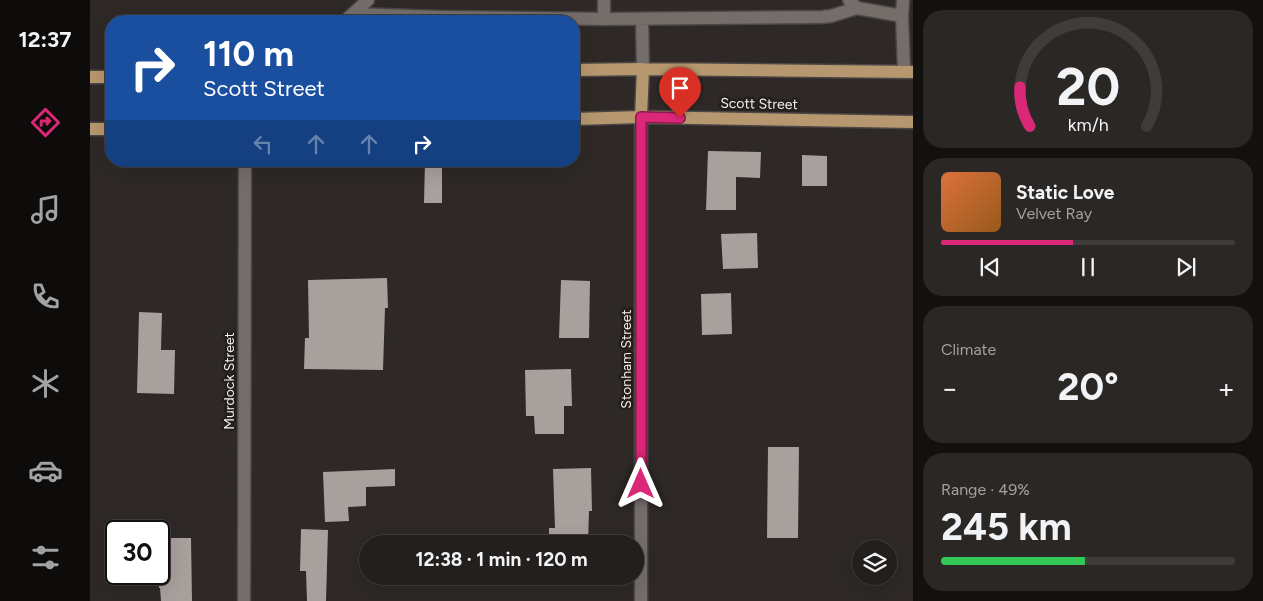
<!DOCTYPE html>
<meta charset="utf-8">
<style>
:root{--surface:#221f1c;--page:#2a2725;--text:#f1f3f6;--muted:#a2a2a3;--line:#3f3d3b;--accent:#db2777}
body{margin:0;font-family:Figtree,sans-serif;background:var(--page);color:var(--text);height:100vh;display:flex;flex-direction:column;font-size:19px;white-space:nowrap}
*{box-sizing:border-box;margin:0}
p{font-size:16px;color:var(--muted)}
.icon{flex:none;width:28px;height:28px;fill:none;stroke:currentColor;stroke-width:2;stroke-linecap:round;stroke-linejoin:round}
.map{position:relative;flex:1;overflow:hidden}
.panel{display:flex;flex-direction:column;gap:10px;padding:10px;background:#13110f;width:350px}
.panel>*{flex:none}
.guide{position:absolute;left:15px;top:15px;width:475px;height:152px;border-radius:20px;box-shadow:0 5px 20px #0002,0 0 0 1px var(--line);background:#1a4fa0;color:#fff;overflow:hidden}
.fabs{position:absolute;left:762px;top:540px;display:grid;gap:10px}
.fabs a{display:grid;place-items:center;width:45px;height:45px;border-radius:50%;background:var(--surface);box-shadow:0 5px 20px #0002,0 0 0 1px var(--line);font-size:25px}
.speed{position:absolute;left:15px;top:520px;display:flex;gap:10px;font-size:25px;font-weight:700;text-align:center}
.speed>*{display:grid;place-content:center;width:65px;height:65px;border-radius:50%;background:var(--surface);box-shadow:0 5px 20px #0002,0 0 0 1px var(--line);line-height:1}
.speed .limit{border:2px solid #111;border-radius:8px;background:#fff;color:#111}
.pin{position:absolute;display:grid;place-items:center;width:42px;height:42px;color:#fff;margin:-51px -21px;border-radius:50% 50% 50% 0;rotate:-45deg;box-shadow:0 0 5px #0007}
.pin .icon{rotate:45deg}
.me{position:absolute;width:55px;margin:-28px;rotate:0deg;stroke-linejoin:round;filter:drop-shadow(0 0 4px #0008)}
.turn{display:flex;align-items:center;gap:18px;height:105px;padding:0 15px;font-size:22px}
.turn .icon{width:65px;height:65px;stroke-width:2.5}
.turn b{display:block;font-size:35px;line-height:42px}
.lanes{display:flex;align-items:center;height:48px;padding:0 15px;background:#0003;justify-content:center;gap:25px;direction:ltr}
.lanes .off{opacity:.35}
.big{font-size:38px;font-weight:700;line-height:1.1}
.panel .card{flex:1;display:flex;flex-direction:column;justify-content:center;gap:8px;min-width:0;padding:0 18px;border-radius:20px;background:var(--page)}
.panel .dial{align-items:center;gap:0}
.dial svg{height:130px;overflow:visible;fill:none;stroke:var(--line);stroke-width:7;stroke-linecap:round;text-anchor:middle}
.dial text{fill:var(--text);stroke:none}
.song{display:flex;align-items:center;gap:15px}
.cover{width:60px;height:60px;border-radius:8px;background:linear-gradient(135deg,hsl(20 70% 55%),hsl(30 70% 35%))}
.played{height:5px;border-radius:2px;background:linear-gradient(90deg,var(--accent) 45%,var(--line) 45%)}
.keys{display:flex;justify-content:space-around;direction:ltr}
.heat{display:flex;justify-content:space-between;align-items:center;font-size:28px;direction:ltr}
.charge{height:8px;border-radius:4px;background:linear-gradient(90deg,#34c759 49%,var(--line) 0)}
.trip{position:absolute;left:269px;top:535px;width:285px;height:50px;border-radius:25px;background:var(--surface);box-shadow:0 5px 20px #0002,0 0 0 1px var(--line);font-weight:700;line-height:50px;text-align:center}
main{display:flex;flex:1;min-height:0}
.tabs{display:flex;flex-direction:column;width:90px;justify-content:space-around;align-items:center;background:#0e0c0b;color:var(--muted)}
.tabs .icon{width:35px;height:35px}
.tabs .active{color:var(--accent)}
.tabs b{font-size:22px;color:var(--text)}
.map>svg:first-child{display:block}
</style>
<main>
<nav class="tabs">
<b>12:37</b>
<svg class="icon active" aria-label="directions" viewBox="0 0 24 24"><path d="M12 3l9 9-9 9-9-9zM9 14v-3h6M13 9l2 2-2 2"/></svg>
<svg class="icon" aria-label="music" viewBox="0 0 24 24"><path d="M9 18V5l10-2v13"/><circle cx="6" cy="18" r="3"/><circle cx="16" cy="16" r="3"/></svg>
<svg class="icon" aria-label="phone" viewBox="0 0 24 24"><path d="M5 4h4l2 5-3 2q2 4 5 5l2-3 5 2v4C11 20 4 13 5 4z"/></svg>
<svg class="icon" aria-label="climate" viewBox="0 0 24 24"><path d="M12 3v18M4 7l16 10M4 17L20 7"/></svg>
<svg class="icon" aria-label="car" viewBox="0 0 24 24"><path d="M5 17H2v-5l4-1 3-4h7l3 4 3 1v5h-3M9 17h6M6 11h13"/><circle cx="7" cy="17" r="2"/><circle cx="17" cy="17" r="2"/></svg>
<svg class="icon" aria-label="filters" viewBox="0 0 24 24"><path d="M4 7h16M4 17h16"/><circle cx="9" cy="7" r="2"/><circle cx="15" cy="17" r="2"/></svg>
</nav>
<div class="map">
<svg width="823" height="601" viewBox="0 0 823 601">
<rect width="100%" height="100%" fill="#2e2926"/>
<path fill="#a8a09d" d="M 618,151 L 671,152 L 670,178 L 646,177 L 646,210 L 616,210 Z
M 712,155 L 737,156 L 737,186 L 712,186 Z
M 335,161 L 352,161 L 352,203 L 334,203 Z
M 667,233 L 668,268 L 633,269 L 631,234 Z
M 297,278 L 298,308 L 295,308 L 293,370 L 214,369 L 215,338 L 219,338 L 218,280 Z
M 471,280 L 500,281 L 499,338 L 469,338 Z
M 641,293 L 642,334 L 612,335 L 611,294 Z
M 49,312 L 72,313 L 71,350 L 85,350 L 84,394 L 47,393 Z
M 481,369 L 482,406 L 474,406 L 474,434 L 445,434 L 444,416 L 436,416 L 435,370 Z
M 678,447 L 709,447 L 708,538 L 677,538 Z
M 501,468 L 502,511 L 499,511 L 498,544 L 459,544 L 459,528 L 465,528 L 463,469 Z
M 305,469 L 305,486 L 276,487 L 276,506 L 258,507 L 259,521 L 235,522 L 233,472 Z
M 211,529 L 238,530 L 236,601 L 217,601 L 216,571 L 210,571 Z
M 69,538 L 101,538 L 102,601 L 71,601 L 70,588 L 69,588 Z
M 458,576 L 498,576 L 498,584 L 458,583 Z"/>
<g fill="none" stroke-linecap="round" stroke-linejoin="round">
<g stroke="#4b4744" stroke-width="15">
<path id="minor" d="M 514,0 L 514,19
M 759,0 L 767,8 L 812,16 L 814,71
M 263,14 L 351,17 L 514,19 L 732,17 L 741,16 L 767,8
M 812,16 L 813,0
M 552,19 L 553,69
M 255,21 L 278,0
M 154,601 L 155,161
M 551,601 L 551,117"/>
</g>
<g stroke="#4b4744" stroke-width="15">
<path id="major" d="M 484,70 L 553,69 L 823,72
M 0,77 L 21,77
M 551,117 L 553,69
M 484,119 L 551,117 L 823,122
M 0,129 L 21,129"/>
</g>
<use href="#minor" stroke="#746d6a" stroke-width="12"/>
<use href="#major" stroke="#b7976f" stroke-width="12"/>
</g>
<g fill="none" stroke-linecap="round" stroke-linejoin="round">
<g stroke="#8e194d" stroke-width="12">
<path id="route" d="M 551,484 L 551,117 L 590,118"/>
</g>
<use href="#route" stroke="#db2777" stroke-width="9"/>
</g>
<g text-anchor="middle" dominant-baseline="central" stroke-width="5" stroke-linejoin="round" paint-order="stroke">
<g font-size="14" fill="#f2eeec" stroke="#241f1c">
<text transform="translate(669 104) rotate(1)">Scott Street</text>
<text transform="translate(536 359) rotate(-90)">Stonham Street</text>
<text transform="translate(139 381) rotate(-90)">Murdock Street</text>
</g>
</g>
</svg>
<div class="fabs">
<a><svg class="icon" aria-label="layers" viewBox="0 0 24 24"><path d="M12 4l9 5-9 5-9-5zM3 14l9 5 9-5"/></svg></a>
</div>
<div class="speed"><div class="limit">30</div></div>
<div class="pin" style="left:590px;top:118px;background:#d93025"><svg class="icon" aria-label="arrive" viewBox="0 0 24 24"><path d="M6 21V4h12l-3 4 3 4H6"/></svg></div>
<svg class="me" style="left:551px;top:484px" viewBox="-20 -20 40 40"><path d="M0-17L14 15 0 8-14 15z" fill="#db2777" stroke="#fff" stroke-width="4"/></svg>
<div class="trip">12:38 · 1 min · 120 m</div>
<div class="guide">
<div class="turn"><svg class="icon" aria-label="right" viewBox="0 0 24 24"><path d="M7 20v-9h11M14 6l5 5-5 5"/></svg><div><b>110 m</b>Scott Street</div></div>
<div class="lanes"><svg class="icon off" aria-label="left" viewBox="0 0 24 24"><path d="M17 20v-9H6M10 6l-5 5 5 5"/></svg><svg class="icon off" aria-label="ahead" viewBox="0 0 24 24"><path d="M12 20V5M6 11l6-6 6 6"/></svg><svg class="icon off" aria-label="ahead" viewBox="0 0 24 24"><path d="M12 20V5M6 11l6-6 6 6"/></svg><svg class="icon" aria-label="right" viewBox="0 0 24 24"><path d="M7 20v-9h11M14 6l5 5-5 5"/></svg></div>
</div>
</div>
<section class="panel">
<div class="card dial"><svg viewBox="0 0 100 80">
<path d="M14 69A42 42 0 1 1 86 69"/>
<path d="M14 69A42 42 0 0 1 8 45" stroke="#db2777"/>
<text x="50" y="56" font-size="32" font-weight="700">20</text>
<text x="50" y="72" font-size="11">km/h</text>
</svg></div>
<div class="card">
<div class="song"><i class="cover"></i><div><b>Static Love</b><p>Velvet Ray</p></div></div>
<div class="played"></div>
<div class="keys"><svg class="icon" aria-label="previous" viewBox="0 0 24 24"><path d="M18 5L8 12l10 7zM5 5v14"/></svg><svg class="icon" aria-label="pause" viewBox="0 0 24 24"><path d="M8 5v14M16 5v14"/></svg><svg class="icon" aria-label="next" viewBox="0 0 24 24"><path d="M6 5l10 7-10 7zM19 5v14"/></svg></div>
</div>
<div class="card"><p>Climate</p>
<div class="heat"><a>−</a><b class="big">20°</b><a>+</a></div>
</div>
<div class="card"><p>Range · 49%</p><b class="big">245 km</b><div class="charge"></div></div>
</section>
</main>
